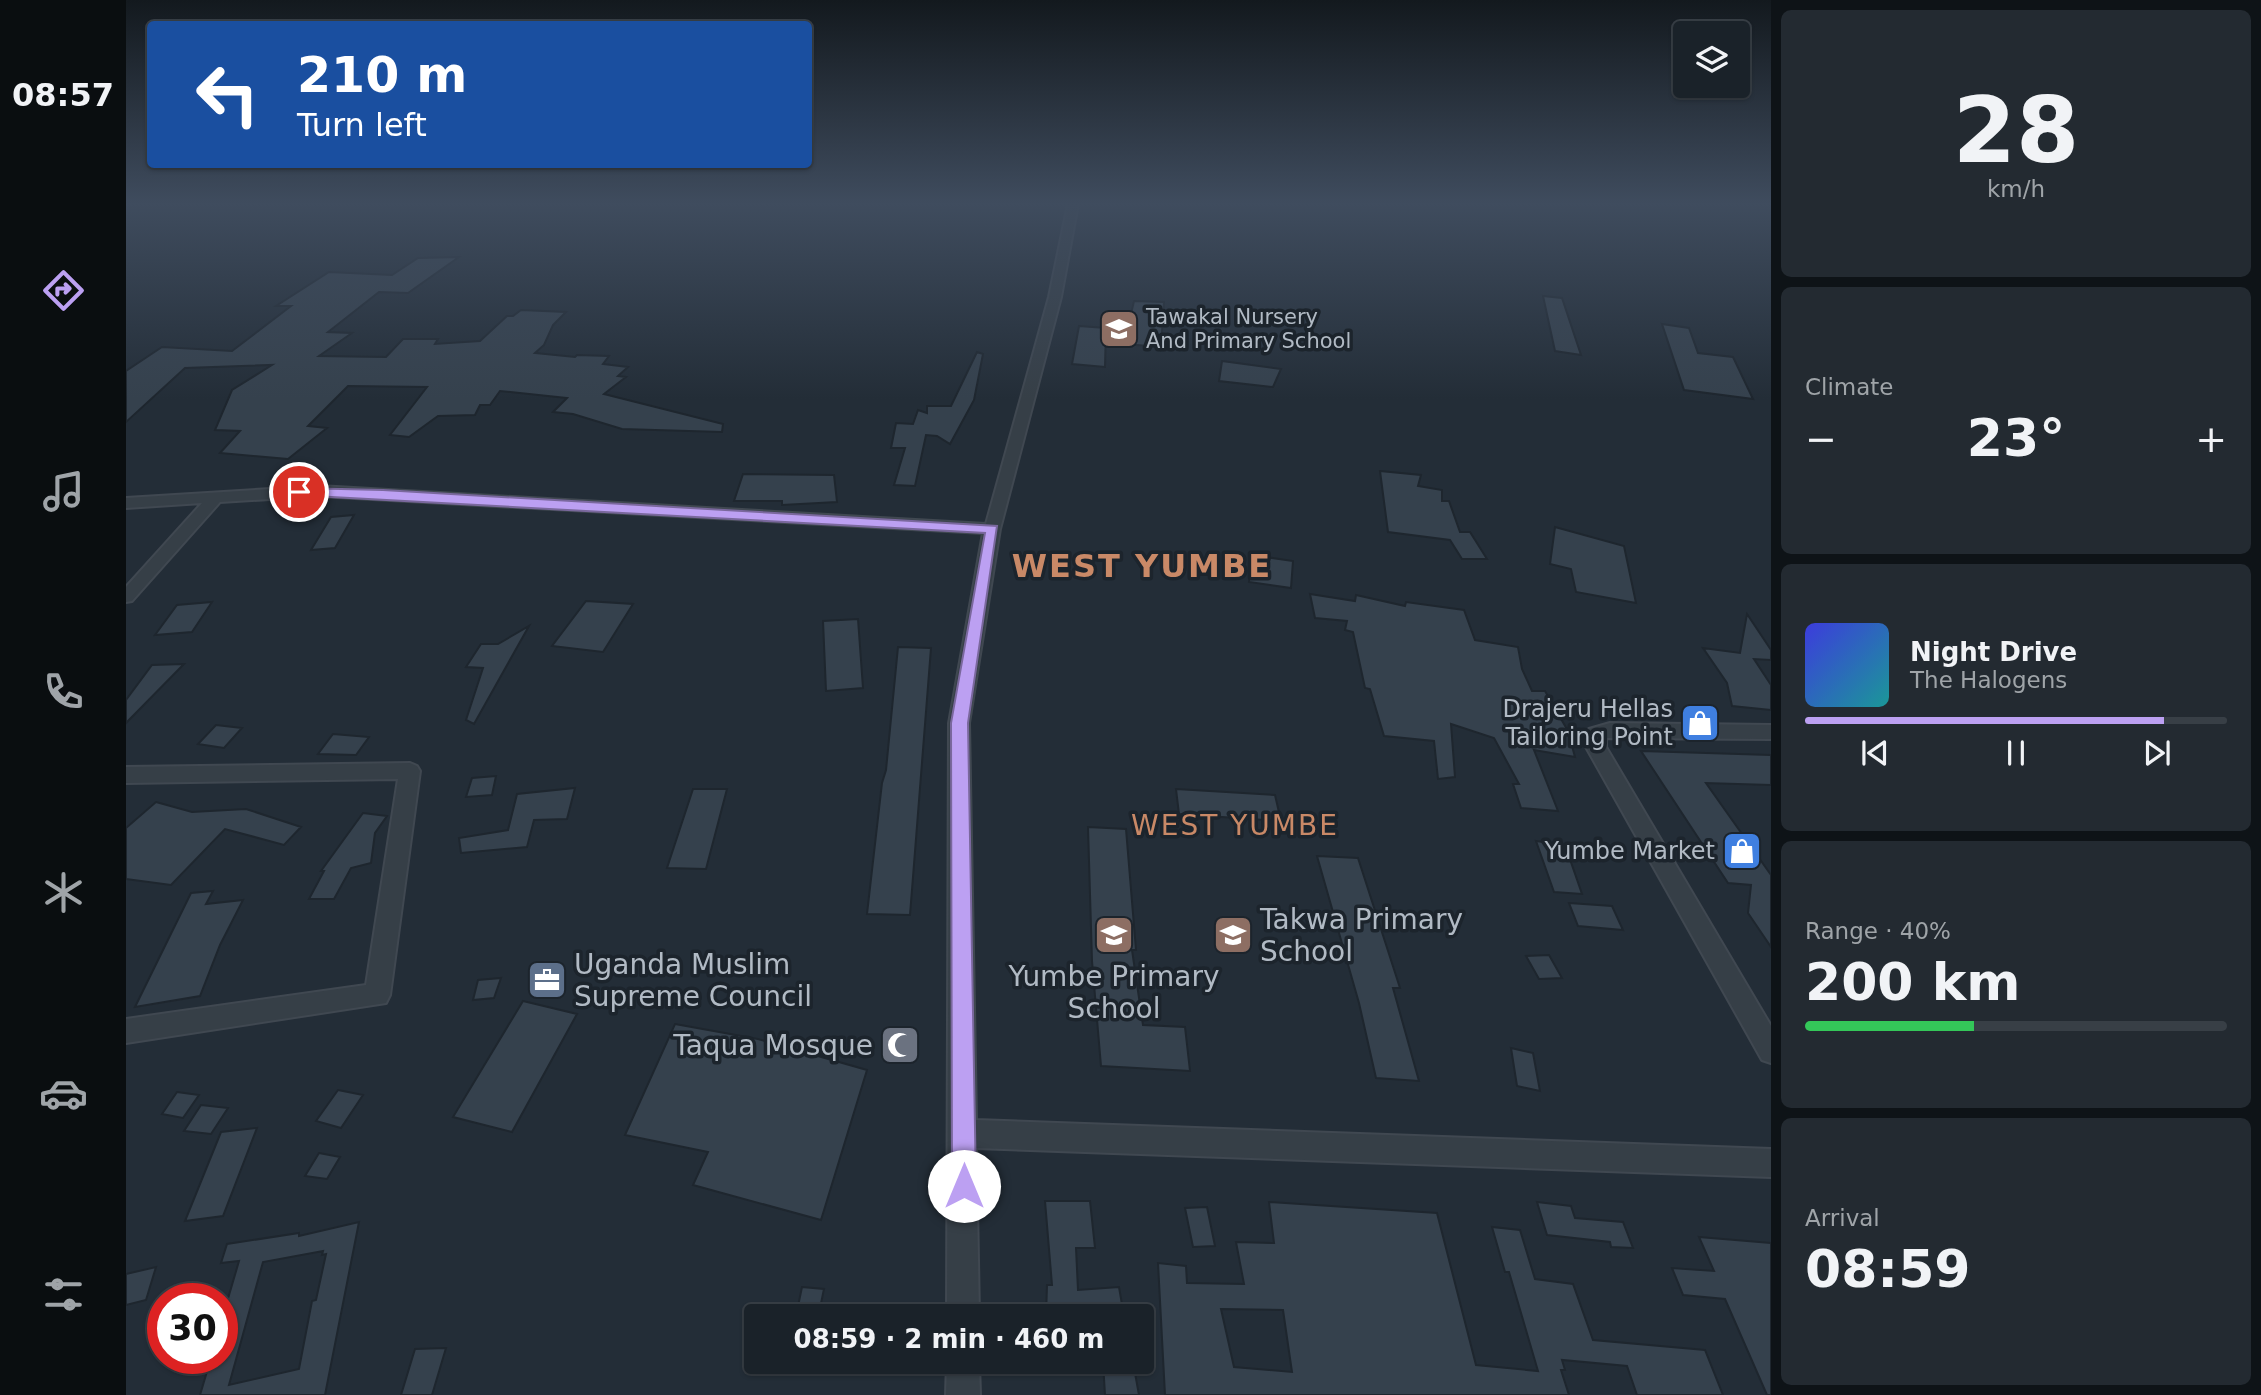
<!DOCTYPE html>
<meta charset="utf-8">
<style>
:root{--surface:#1a2229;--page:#232a31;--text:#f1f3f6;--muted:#9fa4a8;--line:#383f46;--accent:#bca0f2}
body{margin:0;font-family:"DejaVu Sans",sans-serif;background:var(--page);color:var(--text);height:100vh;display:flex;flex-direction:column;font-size:26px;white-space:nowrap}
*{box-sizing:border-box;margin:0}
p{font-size:23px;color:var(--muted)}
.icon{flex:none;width:38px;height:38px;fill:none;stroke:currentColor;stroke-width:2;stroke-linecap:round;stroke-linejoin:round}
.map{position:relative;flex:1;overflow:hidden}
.details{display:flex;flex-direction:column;gap:10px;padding:10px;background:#0e1317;width:490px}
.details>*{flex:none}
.top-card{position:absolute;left:21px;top:21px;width:665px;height:147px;border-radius:7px;box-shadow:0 2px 5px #0004,0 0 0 2px var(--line);background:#1a4fa0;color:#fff;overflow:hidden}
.tools{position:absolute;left:1547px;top:21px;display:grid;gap:14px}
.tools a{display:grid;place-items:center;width:77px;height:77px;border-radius:7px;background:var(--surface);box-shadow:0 2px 5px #0004,0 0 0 2px var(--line);font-size:35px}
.speed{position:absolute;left:21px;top:1283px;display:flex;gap:14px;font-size:35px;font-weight:700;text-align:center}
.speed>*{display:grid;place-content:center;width:91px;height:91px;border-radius:50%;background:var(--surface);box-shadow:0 2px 5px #0004,0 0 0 2px var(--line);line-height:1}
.speed .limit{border:10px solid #d22;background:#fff;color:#111}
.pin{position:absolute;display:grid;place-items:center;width:60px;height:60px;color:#fff;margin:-30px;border:4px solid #fff;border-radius:50%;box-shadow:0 2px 7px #0007}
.me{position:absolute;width:77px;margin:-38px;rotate:0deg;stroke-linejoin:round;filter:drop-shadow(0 0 5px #0008)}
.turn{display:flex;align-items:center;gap:24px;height:147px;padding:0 35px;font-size:32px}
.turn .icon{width:91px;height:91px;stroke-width:2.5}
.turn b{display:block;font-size:49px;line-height:60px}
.big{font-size:52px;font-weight:700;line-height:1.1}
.details .card{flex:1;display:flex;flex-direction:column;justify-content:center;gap:10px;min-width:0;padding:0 24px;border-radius:10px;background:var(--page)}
.details .dial{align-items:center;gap:0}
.dial b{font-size:91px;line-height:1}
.song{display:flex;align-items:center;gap:21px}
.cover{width:84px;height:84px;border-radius:10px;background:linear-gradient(135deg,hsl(240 70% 55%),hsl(180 70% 35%))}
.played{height:7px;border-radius:4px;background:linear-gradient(90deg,var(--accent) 85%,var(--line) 85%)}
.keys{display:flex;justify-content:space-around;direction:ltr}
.heat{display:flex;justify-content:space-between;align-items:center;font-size:38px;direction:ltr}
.charge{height:10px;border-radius:5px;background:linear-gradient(90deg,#34c759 40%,var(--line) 0)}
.trip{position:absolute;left:618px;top:1304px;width:410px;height:70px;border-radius:7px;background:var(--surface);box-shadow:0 2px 5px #0004,0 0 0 2px var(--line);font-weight:700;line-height:70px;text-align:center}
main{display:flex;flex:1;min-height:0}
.menu{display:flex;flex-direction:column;width:126px;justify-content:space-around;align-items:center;background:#0a0e10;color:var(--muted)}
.menu .icon{width:49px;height:49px}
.menu .current{color:var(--accent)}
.menu b{font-size:32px;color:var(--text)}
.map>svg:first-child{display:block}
</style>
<main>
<nav class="menu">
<b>08:57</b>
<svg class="icon current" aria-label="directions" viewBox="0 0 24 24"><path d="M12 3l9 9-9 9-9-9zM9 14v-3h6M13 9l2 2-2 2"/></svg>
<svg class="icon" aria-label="music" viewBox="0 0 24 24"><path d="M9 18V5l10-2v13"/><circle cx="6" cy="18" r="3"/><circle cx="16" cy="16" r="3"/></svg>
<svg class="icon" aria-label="phone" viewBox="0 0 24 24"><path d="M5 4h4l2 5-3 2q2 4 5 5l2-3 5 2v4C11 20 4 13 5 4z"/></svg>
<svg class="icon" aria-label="climate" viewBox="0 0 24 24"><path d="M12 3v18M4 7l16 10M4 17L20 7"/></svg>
<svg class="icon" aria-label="car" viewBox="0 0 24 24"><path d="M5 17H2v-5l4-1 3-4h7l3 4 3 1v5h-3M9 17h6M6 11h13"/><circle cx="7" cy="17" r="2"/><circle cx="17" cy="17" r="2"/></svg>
<svg class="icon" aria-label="filters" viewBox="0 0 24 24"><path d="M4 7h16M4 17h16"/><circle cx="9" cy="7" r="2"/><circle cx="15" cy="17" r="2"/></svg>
</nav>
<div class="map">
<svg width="1645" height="1395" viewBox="0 0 1645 1395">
<rect width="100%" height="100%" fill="#232d37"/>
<path fill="#35414d" stroke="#1e262e" stroke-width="2" fill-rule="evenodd" d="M 333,257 L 282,293 L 253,292 L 202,332 L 226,333 L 193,356 L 260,357 L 277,339 L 312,339 L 309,344 L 354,341 L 381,316 L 387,316 L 395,310 L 440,312 L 427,325 L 418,345 L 409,353 L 449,357 L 451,355 L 483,356 L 477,364 L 502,367 L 492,376 L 500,377 L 478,394 L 597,424 L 596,432 L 496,429 L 447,414 L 427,412 L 441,398 L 374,391 L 364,405 L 354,405 L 349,415 L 312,416 L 283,437 L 264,435 L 301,387 L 222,386 L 182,426 L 201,428 L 162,459 L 94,453 L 114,431 L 89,430 L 106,390 L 146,365 L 59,368 L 0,422 L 0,371 L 36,347 L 106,351 L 165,306 L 150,306 L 203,272 L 266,275 L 292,258 Z
M 1417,296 L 1436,298 L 1455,355 L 1429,351 Z
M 1008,301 L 1038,302 L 1035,347 L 998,344 Z
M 1536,324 L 1563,328 L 1572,353 L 1607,357 L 1627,399 L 1558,390 Z
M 953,326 L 980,328 L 979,367 L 946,364 Z
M 851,352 L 857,354 L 848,400 L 824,444 L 811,436 L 800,435 L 789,486 L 768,485 L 779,448 L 765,448 L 770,423 L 787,424 L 792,410 L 801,413 L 801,406 L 825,406 Z
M 1096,361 L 1155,369 L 1147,387 L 1093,381 Z
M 1254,471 L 1295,475 L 1292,486 L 1316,490 L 1316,501 L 1323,501 L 1334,532 L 1344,532 L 1361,559 L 1336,559 L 1324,540 L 1262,532 Z
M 617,474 L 708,475 L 711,502 L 656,505 L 656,501 L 608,501 Z
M 228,515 L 209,548 L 185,550 L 205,517 Z
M 1429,527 L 1498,546 L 1510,603 L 1450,592 L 1445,569 L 1424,564 Z
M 1126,555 L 1167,561 L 1165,588 L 1123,582 Z
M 1184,594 L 1229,601 L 1230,595 L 1279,606 L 1280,602 L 1338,610 L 1349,640 L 1392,647 L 1396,669 L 1406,691 L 1419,691 L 1442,731 L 1449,757 L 1408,750 L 1432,811 L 1395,808 L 1387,784 L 1393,784 L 1368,738 L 1325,724 L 1329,777 L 1312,779 L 1308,741 L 1258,736 L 1244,689 L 1239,688 L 1227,632 L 1219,630 L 1221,621 L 1189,618 Z
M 460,601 L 507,604 L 477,652 L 426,646 Z
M 86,602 L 66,632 L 29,635 L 51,605 Z
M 1621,614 L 1645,650 L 1645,660 L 1628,659 L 1645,685 L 1645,710 L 1606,706 L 1601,683 L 1577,648 L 1614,653 Z
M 732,619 L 737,688 L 700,691 L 697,621 Z
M 403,626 L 348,724 L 340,720 L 357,668 L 340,667 L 355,644 L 372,644 Z
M 772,647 L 805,648 L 784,915 L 741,914 L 756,783 L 760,770 Z
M 58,664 L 0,723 L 0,700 L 26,665 Z
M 90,725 L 116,728 L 98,748 L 72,744 Z
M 207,734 L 243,737 L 230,755 L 192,754 Z
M 1515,751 L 1645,755 L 1645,785 L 1580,783 L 1645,875 L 1645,947 L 1622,913 L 1625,885 L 1602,883 Z
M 370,776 L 366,795 L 340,797 L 346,778 Z
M 449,788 L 441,819 L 408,820 L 401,847 L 335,853 L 333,838 L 382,830 L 391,794 Z
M 567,789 L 601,789 L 580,869 L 541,868 Z
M 1050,789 L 1149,795 L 1155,821 L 1053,814 Z
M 30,802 L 66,812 L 120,809 L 175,827 L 158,845 L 99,829 L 45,885 L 0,879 L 0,828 Z
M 237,813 L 261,816 L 249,833 L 245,863 L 225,868 L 208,899 L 183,899 L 198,871 L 195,871 Z
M 962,827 L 1000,829 L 1010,950 L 1006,950 L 1017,1025 L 1059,1027 L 1064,1071 L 975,1066 L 966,961 Z
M 1410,841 L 1439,845 L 1456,894 L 1428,892 Z
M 1191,856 L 1232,858 L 1274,988 L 1267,988 L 1293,1081 L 1250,1078 L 1233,1003 Z
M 87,891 L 80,904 L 117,900 L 94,945 L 74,996 L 9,1007 L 65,893 Z
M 1443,903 L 1486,906 L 1497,930 L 1452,926 Z
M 1423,955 L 1436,978 L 1413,979 L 1400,956 Z
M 375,978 L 368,998 L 347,1000 L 352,980 Z
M 397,1001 L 451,1014 L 386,1132 L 327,1117 Z
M 549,1024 L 632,1039 L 741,1070 L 695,1220 L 567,1185 L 582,1152 L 499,1135 Z
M 1385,1048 L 1407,1053 L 1414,1091 L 1391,1086 Z
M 212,1090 L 237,1095 L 215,1128 L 190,1121 Z
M 51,1092 L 73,1095 L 57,1118 L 36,1114 Z
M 75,1105 L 102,1108 L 85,1134 L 58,1131 Z
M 131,1128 L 97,1216 L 59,1221 L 95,1132 Z
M 193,1153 L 214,1157 L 201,1179 L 179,1176 Z
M 919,1201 L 964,1201 L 969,1248 L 950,1248 L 952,1290 L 993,1287 L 998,1316 L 920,1316 L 921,1285 L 926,1285 Z
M 1143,1202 L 1311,1213 L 1350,1365 L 1412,1371 L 1383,1272 L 1379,1272 L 1366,1227 L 1394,1230 L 1409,1279 L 1447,1284 L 1467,1340 L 1579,1350 L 1597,1395 L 1511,1395 L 1501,1366 L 1436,1360 L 1439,1370 L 1435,1370 L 1443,1395 L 1039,1395 L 1032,1263 L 1060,1266 L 1061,1283 L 1118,1284 L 1110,1242 L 1148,1243 ZM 1095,1309 L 1157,1310 L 1166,1372 L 1108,1367 Z
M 1411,1202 L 1445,1206 L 1449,1218 L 1497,1222 L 1507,1248 L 1485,1247 L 1484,1242 L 1421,1235 Z
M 1081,1207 L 1089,1246 L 1067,1247 L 1059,1208 Z
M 233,1222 L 199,1395 L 74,1395 L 85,1358 L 96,1358 L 96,1319 L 113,1261 L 95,1263 L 101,1244 L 173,1233 L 173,1236 ZM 197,1251 L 196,1255 L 200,1254 L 190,1300 L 186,1301 L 173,1369 L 103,1385 L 137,1262 Z
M 1573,1237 L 1645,1243 L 1645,1395 L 1641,1395 L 1599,1299 L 1557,1295 L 1546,1268 L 1588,1271 Z
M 30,1267 L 20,1300 L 0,1305 L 0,1274 Z
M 676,1287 L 698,1289 L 693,1313 L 671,1311 Z
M 320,1348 L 306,1395 L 275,1395 L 289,1349 Z
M 977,1362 L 1007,1362 L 1013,1395 L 979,1395 Z"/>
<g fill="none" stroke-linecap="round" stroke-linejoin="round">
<g stroke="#404851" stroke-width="4">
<path id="street" d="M 942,204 L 952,204 L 935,297 L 874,529 L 843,723 L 850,1120 L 1645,1149 L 1645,1177 L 850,1148 L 853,1316 L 821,1316 L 823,723 L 857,533 L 193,496 L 94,502 L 6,601 L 0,602 L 0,587 L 76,503 L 0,508 L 0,498 L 193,486 L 860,524 L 923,297 Z
M 1484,723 L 1645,725 L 1645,739 L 1480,738 L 1480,747 L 1645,1026 L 1645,1063 L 1636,1060 L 1460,747 L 1463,729 Z
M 284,763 L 291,766 L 294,771 L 264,995 L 260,1003 L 0,1043 L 0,1019 L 240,985 L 272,779 L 0,783 L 0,767 Z
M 821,1362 L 853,1362 L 854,1395 L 820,1395 Z"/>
</g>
<use href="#street" fill="#363f47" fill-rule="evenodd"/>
</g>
<linearGradient id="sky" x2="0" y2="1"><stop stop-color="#13191e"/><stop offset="0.51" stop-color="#3f4c5e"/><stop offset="1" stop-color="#3f4c5e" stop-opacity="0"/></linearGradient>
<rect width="1645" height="399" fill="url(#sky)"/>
<path fill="#bca0f2" stroke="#7a689d" stroke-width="2" d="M 173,488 L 257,490 L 871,526 L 842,723 L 850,1186 L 846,1194 L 838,1198 L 829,1194 L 826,1186 L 825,723 L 859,533 L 169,495 L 169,489 Z"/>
<defs>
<g id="school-square" transform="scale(2.0125)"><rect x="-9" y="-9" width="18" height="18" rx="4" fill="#8d6e63" stroke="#1c242c"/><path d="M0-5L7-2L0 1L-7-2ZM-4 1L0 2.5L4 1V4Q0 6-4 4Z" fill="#fff"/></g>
<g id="shop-square" transform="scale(2.0125)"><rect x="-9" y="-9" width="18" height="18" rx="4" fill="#3f7fe0" stroke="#1c242c"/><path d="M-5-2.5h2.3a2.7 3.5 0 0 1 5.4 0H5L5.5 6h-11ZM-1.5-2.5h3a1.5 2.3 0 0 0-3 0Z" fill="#fff"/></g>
<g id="office-square" transform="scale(2.0125)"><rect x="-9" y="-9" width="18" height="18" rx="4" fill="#5c6f8a" stroke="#1c242c"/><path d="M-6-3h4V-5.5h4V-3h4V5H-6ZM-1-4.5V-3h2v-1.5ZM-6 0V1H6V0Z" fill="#fff"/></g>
<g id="mosque-square" transform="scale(2.0125)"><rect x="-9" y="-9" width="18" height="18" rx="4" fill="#6b7280" stroke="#1c242c"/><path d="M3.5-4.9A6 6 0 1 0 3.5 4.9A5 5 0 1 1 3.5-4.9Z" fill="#fff"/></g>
</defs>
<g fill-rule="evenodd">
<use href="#school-square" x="993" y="329"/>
<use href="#shop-square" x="1574" y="723"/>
<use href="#shop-square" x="1616" y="851"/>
<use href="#school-square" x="988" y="935"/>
<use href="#school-square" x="1107" y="935"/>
<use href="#office-square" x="421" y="980"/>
<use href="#mosque-square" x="774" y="1045"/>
</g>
<g text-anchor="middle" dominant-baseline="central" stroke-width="7" stroke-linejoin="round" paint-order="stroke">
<g font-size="21" fill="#b1bac4" stroke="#1c242c" text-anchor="start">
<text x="1020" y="317">Tawakal Nursery<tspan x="1020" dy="24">And Primary School</tspan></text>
</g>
<g font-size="24" fill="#b1bac4" stroke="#1c242c" text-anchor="end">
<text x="1547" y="709">Drajeru Hellas<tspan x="1547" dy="28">Tailoring Point</tspan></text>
<text x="1589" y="851">Yumbe Market</text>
</g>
<g font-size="28" letter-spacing="2" fill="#c98967" stroke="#1c242c">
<text x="1109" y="825">WEST YUMBE</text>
</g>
<g font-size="28" fill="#b1bac4" stroke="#1c242c" text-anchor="start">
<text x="1134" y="919">Takwa Primary<tspan x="1134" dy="32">School</tspan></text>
<text x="448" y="964">Uganda Muslim<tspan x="448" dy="32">Supreme Council</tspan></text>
<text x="988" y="976" text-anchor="middle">Yumbe Primary<tspan x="988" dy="32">School</tspan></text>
<text x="747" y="1045" text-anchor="end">Taqua Mosque</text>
</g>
<g font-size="32" font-weight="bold" letter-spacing="2" fill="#c98967" stroke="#1c242c">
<text x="1016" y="566">WEST YUMBE</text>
</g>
</g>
</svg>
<div class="tools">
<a><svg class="icon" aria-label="layers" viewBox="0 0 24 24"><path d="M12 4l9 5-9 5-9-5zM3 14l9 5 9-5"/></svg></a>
</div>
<div class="speed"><div class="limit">30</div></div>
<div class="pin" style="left:173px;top:492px;background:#d93025"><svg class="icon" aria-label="arrive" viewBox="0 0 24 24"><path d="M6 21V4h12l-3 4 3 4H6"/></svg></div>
<svg class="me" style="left:838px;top:1186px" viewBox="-20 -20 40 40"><circle r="19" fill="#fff"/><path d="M0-13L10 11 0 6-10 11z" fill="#bca0f2"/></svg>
<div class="trip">08:59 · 2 min · 460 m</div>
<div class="top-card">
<div class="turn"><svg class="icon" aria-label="left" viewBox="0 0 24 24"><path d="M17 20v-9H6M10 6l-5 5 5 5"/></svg><div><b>210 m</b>Turn left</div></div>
</div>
</div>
<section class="details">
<div class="card dial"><b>28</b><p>km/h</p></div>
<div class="card"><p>Climate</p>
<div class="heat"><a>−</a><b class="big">23°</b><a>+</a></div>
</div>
<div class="card">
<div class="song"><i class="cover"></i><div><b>Night Drive</b><p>The Halogens</p></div></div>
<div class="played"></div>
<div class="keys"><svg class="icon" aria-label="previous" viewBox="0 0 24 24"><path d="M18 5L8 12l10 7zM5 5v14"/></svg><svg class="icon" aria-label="pause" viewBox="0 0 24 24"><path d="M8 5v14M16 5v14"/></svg><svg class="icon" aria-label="next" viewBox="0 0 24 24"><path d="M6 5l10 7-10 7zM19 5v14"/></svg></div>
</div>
<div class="card"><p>Range · 40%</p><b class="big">200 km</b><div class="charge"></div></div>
<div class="card"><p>Arrival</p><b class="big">08:59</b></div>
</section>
</main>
